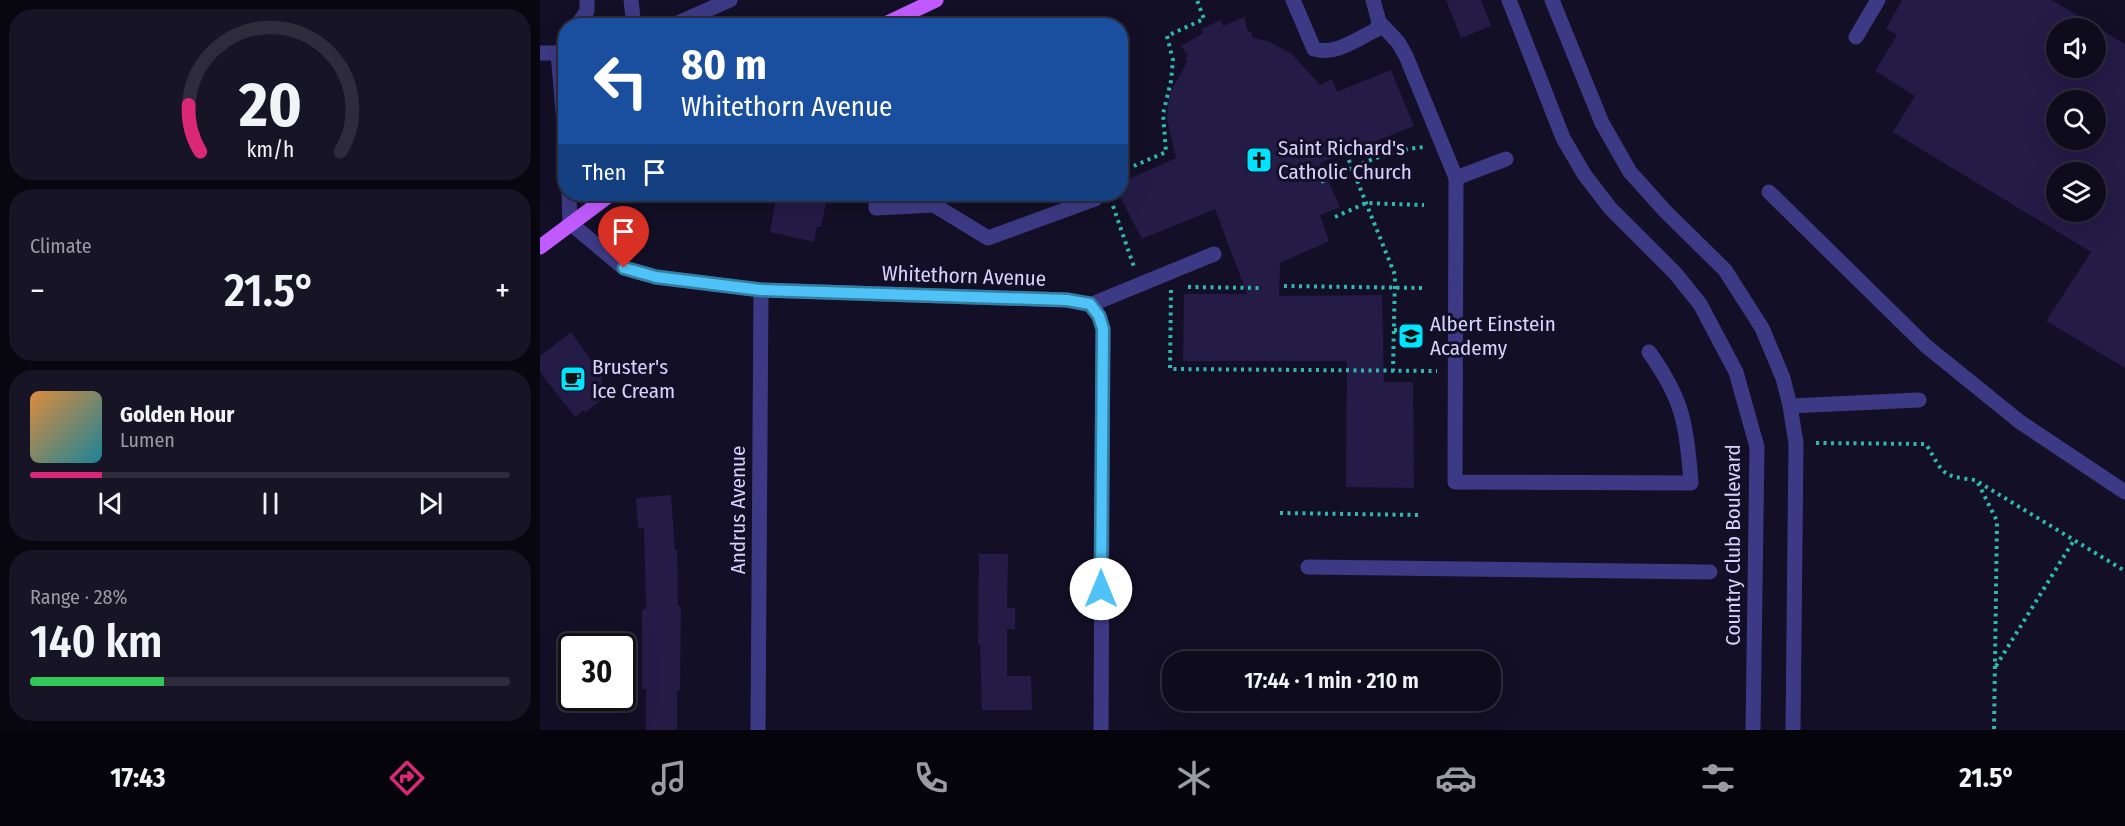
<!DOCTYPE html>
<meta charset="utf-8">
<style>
:root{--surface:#0e0b1c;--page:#171425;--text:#f1f3f6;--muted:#9b9ba3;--line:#2e2b3b;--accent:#db2777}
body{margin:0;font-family:"Fira Sans Condensed",sans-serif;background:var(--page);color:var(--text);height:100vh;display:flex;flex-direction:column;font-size:22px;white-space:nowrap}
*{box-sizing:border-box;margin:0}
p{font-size:20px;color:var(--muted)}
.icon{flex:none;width:33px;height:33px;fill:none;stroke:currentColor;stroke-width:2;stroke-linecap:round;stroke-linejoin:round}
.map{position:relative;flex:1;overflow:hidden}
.side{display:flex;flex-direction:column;gap:9px;padding:9px;background:#08060f;width:540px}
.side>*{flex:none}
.top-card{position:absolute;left:18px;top:18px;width:570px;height:183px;border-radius:24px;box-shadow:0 6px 24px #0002,0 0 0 2px var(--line);background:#1a4fa0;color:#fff;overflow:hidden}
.tools{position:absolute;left:1506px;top:18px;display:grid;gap:12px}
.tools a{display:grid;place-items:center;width:60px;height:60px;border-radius:50%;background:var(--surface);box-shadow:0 6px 24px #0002,0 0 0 2px var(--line);font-size:30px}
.speed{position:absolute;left:18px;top:633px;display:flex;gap:12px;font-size:30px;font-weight:700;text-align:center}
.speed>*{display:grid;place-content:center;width:78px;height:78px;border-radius:50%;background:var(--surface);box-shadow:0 6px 24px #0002,0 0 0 2px var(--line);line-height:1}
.speed .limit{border:3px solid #111;border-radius:9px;background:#fff;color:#111}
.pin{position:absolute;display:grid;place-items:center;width:51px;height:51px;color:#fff;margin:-62px -26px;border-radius:50% 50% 50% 0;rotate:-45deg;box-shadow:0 0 6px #0007}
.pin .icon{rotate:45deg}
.me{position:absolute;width:66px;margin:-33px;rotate:0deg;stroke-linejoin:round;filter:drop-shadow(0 0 4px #0008)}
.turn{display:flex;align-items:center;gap:21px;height:126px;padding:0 24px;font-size:27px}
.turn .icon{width:78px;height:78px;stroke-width:2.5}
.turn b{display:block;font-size:42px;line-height:51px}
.then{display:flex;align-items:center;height:57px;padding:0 24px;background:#0003;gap:12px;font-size:22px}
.big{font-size:45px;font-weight:600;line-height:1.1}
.side .card{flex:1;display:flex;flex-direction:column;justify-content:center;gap:9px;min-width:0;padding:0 21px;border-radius:24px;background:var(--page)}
.side .dial{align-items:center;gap:0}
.dial svg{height:156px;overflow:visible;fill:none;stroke:var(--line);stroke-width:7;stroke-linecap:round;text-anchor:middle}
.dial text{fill:var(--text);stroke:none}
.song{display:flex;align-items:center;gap:18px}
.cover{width:72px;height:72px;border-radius:9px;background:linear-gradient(135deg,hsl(30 70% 55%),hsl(190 70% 35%))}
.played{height:6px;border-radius:3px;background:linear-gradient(90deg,var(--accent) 15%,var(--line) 15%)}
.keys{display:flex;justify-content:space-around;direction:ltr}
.heat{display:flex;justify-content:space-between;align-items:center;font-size:33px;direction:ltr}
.charge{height:9px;border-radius:4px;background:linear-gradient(90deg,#34c759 28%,var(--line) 0)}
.trip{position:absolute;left:622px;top:651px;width:339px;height:60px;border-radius:24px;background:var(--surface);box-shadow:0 6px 24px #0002,0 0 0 2px var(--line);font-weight:600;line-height:60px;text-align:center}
.tabs{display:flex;height:96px;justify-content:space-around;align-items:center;background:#06040b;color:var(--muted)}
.tabs .icon{width:42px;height:42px}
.tabs .current{color:var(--accent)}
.tabs b{font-size:27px;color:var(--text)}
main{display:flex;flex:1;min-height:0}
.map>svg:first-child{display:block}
</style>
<main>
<section class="side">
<div class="card dial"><svg viewBox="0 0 100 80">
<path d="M14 69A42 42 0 1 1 86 69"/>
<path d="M14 69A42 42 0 0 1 8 45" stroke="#db2777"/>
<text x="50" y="56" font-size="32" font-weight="700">20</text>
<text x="50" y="72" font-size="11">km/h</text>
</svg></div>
<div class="card"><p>Climate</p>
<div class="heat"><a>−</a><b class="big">21.5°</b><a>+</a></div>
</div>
<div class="card">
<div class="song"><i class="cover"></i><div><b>Golden Hour</b><p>Lumen</p></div></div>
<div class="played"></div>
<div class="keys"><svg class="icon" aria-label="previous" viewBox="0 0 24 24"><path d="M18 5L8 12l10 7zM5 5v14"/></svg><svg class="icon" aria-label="pause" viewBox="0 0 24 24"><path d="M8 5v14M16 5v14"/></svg><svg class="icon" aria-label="next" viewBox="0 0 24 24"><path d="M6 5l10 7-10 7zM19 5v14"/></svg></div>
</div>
<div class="card"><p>Range · 28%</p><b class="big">140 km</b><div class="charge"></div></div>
</section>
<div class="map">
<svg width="1585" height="730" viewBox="0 0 1585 730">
<rect width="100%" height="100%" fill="#130f26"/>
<path fill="#241b47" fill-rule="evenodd" d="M 906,0 L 941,0 L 951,26 L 921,38 Z
M 1362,0 L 1512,0 L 1585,44 L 1585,368 L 1506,321 L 1551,252 L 1353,132 L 1375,96 L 1335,71 L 1357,35 L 1346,29 ZM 1516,28 L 1556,28 L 1556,68 L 1516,68 ZM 1516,100 L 1556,100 L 1556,140 L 1516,140 ZM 1516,172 L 1556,172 L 1556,212 L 1516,212 Z
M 704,17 L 708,32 L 711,31 L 713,38 L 728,41 L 752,54 L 780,85 L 792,79 L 797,92 L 851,70 L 874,126 L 780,163 L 800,207 L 780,215 L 789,241 L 740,263 L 739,296 L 842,295 L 844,382 L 873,382 L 874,488 L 806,487 L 807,361 L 643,361 L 644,294 L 707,294 L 675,209 L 602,239 L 580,197 L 580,183 L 636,158 L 627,119 L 628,106 L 630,93 L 647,62 L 645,58 L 648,56 L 641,46 L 663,33 L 661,29 L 681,20 L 683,26 Z
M 237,194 L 288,194 L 281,227 L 277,226 L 274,242 L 230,232 Z
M 31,332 L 62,375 L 62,399 L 45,413 L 44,410 L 35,417 L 0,372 L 0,356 Z
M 131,495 L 135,550 L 137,550 L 138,606 L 141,606 L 140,690 L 137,690 L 137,730 L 106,730 L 106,689 L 102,689 L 102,610 L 104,610 L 106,607 L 104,528 L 98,528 L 96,498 Z
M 439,554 L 468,554 L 467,608 L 475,608 L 475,629 L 467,629 L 467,676 L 491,676 L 492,710 L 442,710 L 440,645 L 438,645 Z"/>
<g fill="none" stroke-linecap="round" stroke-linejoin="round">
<path stroke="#2fb8b0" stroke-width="4" stroke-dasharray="3 4.5" stroke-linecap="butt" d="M 806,153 L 855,275 L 853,371
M 580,172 L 626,152 L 623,114 L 631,81 L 633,60 L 627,36 L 664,19 L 657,0
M 781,182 C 812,167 849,150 884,147
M 573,206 L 594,267
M 795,217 L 826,203 L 884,205
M 744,286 L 882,288
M 648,287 L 721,288
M 631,290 L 630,369 L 897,371
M 854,330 L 881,330
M 1276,443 L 1386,444 C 1404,474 1400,476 1435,480 L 1585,571
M 1438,483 L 1457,521 L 1454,730
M 740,513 L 880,515
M 1456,666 L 1534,540"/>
<path stroke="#3d3a85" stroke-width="15" d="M 91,0 L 94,26
M 753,0 L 774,49 C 795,56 818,38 836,30 L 839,22 L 833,0
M 969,0 L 1023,138 L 1044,174 L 1070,208 L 1135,273 L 1160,304 L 1196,372 L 1217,447 L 1213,730
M 1012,0 L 1062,123 L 1090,172 L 1126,212 L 1185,270 L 1222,328 L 1243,378 L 1250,406 L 1256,443 L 1253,730
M 839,22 L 858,42 L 866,56 L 916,178 L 966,159
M 37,26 L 47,11 L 47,0
M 131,26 L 190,0
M 1316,37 L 1338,0
M 0,53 L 18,53 L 26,146
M 916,178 L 915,482 L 1151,483 C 1147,426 1143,399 1109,352
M 1229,192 L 1386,346 L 1480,422 L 1585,492
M 29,194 L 30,223 L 84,268 L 116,277 L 221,290 L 527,300 L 550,305 L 559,316 L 563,329 L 561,730
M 336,194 L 336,208 L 394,205 L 389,194
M 394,205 L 448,238 L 555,199
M 550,305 L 674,254
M 1250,406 L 1379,400
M 768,567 L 1170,572
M 218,730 L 221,290"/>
<path stroke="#c25bff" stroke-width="15" d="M 341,26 L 396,0
M 0,247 L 71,194"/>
</g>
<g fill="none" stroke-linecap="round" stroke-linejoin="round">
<g stroke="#337fa1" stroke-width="15">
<path id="route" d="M 84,268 L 116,277 L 221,290 L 527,300 L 550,304 L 559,316 L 563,329 L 561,589"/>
</g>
<use href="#route" stroke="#4fc3f7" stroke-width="10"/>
</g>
<defs>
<g id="church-square" transform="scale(1.35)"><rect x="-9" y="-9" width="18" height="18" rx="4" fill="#00e5ff" stroke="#130f26"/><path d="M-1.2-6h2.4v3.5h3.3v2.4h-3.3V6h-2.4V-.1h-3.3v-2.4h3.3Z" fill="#111"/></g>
<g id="school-square" transform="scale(1.35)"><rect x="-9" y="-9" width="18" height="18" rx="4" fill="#00e5ff" stroke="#130f26"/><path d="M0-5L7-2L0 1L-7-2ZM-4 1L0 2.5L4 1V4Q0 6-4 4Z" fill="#111"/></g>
<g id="cafe-square" transform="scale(1.35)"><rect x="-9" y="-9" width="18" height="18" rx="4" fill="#00e5ff" stroke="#130f26"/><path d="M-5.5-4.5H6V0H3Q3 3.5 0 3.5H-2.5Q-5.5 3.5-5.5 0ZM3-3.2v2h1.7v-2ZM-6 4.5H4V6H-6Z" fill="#111"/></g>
</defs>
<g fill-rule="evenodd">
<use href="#church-square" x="719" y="160"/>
<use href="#school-square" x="871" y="336"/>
<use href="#cafe-square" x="33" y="379"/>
</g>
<g text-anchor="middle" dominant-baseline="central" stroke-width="6" stroke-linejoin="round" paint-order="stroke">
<g font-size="21" fill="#d9d4ff" stroke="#130f26" text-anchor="start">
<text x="738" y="148">Saint Richard's<tspan x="738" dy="24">Catholic Church</tspan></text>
<text x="890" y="324">Albert Einstein<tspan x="890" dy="24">Academy</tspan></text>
<text x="52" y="367">Bruster's<tspan x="52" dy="24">Ice Cream</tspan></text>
</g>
<g font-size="21" fill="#d9d4ff" stroke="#130f26">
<text transform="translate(424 276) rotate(2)">Whitethorn Avenue</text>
<text transform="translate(198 510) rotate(-90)">Andrus Avenue</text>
<text transform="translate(1193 545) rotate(-90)">Country Club Boulevard</text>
</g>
</g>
</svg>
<div class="tools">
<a><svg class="icon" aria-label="sound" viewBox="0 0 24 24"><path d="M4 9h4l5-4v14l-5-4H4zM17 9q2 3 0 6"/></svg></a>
<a><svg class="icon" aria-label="search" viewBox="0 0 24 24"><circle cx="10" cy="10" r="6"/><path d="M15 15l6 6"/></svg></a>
<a><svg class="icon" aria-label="layers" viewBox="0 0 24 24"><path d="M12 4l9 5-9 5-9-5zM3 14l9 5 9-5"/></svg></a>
</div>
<div class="speed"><div class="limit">30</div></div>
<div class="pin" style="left:84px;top:268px;background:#d93025"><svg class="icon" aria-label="arrive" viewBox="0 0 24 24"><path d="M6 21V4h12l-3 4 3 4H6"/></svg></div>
<svg class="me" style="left:561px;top:589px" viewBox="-20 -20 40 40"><circle r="19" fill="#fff"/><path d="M0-13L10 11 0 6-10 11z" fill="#4fc3f7"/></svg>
<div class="trip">17:44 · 1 min · 210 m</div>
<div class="top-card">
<div class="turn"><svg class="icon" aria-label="left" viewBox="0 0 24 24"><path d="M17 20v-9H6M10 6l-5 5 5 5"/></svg><div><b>80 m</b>Whitethorn Avenue</div></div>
<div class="then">Then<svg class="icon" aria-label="arrive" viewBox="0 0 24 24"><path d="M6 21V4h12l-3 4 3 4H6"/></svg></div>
</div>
</div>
</main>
<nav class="tabs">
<b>17:43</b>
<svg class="icon current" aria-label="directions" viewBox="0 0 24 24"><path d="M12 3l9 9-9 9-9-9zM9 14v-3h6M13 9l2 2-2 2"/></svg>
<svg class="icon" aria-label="music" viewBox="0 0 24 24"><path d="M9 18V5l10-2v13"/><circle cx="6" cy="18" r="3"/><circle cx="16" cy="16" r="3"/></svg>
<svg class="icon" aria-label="phone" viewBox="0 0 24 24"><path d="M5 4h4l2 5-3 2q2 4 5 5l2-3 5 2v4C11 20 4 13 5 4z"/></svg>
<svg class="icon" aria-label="climate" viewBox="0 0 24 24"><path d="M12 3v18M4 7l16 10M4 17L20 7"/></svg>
<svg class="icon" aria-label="car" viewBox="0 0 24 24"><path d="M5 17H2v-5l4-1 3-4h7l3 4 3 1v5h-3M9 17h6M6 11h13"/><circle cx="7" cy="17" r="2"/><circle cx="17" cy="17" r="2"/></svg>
<svg class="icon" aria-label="filters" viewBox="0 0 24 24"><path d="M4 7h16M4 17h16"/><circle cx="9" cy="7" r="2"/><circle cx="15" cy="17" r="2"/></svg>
<b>21.5°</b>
</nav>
